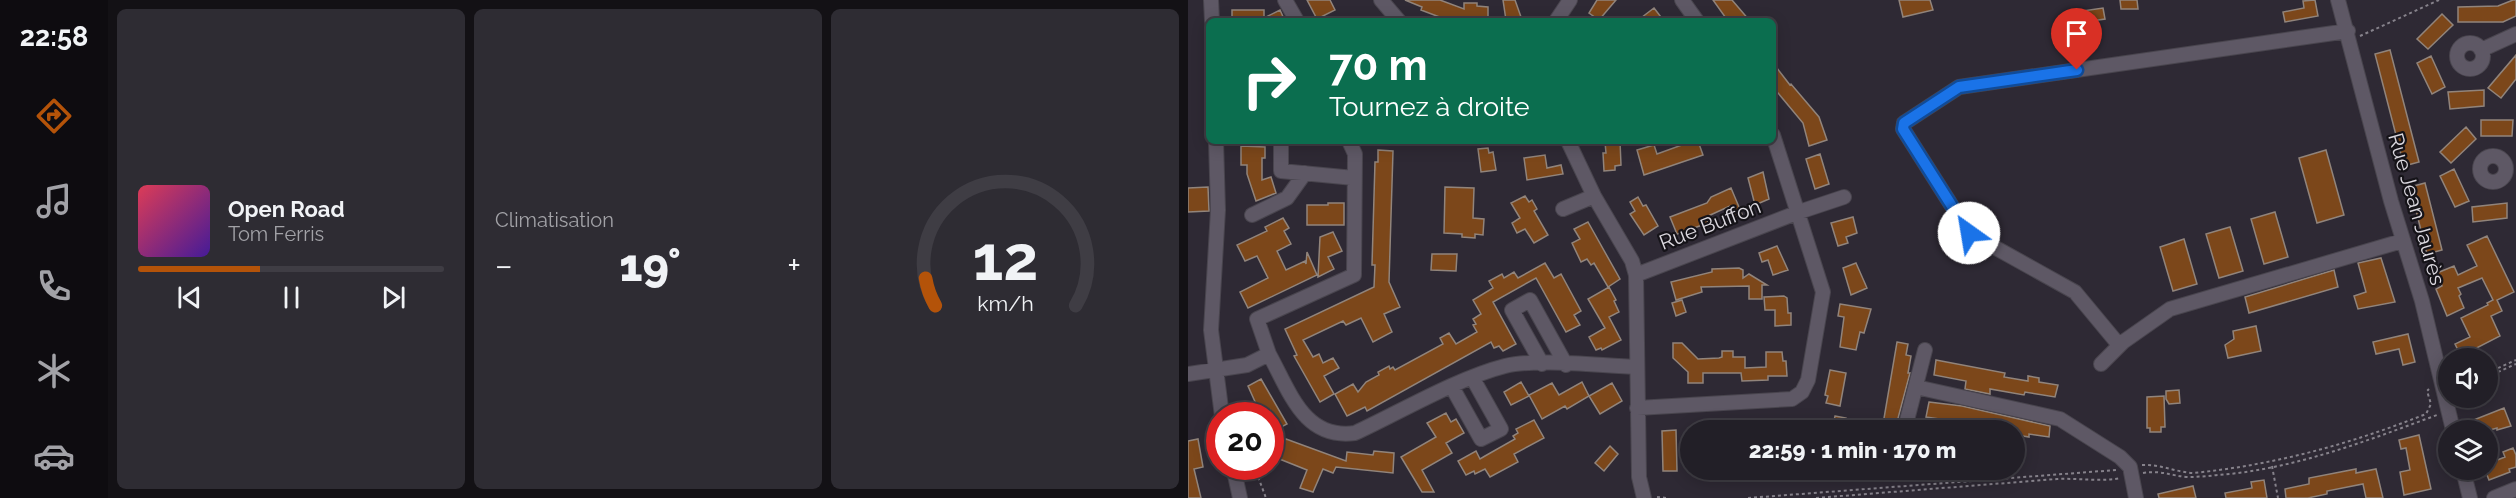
<!DOCTYPE html>
<html lang="fr">
<meta charset="utf-8">
<style>
:root{--surface:#221f27;--page:#2e2c33;--text:#f1f3f6;--muted:#a2a2a7;--line:#3f3d44;--accent:#b45309}
body{margin:0;font-family:Raleway,sans-serif;background:var(--page);color:var(--text);height:100vh;display:flex;flex-direction:column;font-size:22px;white-space:nowrap}
*{box-sizing:border-box;margin:0}
p{font-size:20px;color:var(--muted)}
.icon{flex:none;width:33px;height:33px;fill:none;stroke:currentColor;stroke-width:2;stroke-linecap:round;stroke-linejoin:round}
.map{position:relative;flex:1;overflow:hidden}
.drawer{display:flex;flex-direction:column;gap:9px;padding:9px;background:#131115;width:1080px}
.drawer>*{flex:none}
.hud{position:absolute;left:18px;top:18px;width:570px;height:126px;border-radius:9px;box-shadow:0 3px 15px #0003,0 0 0 2px var(--line);background:#0b6e4f;color:#fff;overflow:hidden}
.buttons{position:absolute;left:1250px;top:348px;display:grid;gap:12px}
.buttons a{display:grid;place-items:center;width:60px;height:60px;border-radius:50%;background:var(--surface);box-shadow:0 3px 15px #0003,0 0 0 2px var(--line);font-size:30px}
.speed{position:absolute;left:18px;top:402px;display:flex;gap:12px;font-size:30px;font-weight:700;text-align:center}
.speed>*{display:grid;place-content:center;width:78px;height:78px;border-radius:50%;background:var(--surface);box-shadow:0 3px 15px #0003,0 0 0 2px var(--line);line-height:1}
.speed .limit{border:9px solid #d22;background:#fff;color:#111}
.pin{position:absolute;display:grid;place-items:center;width:51px;height:51px;color:#fff;margin:-62px -26px;border-radius:50% 50% 50% 0;rotate:-45deg;box-shadow:0 0 6px #0007}
.pin .icon{rotate:45deg}
.me{position:absolute;width:66px;margin:-33px;rotate:328deg;stroke-linejoin:round;filter:drop-shadow(0 0 4px #0008)}
.turn{display:flex;align-items:center;gap:21px;height:126px;padding:0 24px;font-size:27px}
.turn .icon{width:78px;height:78px;stroke-width:2.5}
.turn b{display:block;font-size:42px;line-height:51px}
.big{font-size:45px;font-weight:800;line-height:1.1}
.drawer .card{flex:1;display:flex;flex-direction:column;justify-content:center;gap:9px;min-width:0;padding:0 21px;border-radius:9px;background:var(--page)}
.drawer .dial{align-items:center;gap:0}
.dial svg{height:156px;overflow:visible;fill:none;stroke:var(--line);stroke-width:7;stroke-linecap:round;text-anchor:middle}
.dial text{fill:var(--text);stroke:none}
.song{display:flex;align-items:center;gap:18px}
.cover{width:72px;height:72px;border-radius:9px;background:linear-gradient(135deg,hsl(350 70% 55%),hsl(260 70% 35%))}
.played{height:6px;border-radius:3px;background:linear-gradient(90deg,var(--accent) 40%,var(--line) 40%)}
.keys{display:flex;justify-content:space-around;direction:ltr}
.heat{display:flex;justify-content:space-between;align-items:center;font-size:33px;direction:ltr}
.drawer .tiles{flex:1;display:grid;gap:9px;grid-template-columns:repeat(3,1fr)}
.trip{position:absolute;left:492px;top:420px;width:345px;height:60px;border-radius:30px;background:var(--surface);box-shadow:0 3px 15px #0003,0 0 0 2px var(--line);font-weight:800;line-height:60px;text-align:center}
main{display:flex;flex:1;min-height:0}
.tab-bar{display:flex;flex-direction:column;width:108px;justify-content:space-around;align-items:center;background:#0e0c10;color:var(--muted)}
.tab-bar .icon{width:42px;height:42px}
.tab-bar .on{color:var(--accent)}
.tab-bar b{font-size:27px;color:var(--text)}
.map>svg:first-child{display:block}
</style>
<main>
<nav class="tab-bar">
<b>22:58</b>
<svg class="icon on" aria-label="directions" viewBox="0 0 24 24"><path d="M12 3l9 9-9 9-9-9zM9 14v-3h6M13 9l2 2-2 2"/></svg>
<svg class="icon" aria-label="music" viewBox="0 0 24 24"><path d="M9 18V5l10-2v13"/><circle cx="6" cy="18" r="3"/><circle cx="16" cy="16" r="3"/></svg>
<svg class="icon" aria-label="phone" viewBox="0 0 24 24"><path d="M5 4h4l2 5-3 2q2 4 5 5l2-3 5 2v4C11 20 4 13 5 4z"/></svg>
<svg class="icon" aria-label="climate" viewBox="0 0 24 24"><path d="M12 3v18M4 7l16 10M4 17L20 7"/></svg>
<svg class="icon" aria-label="car" viewBox="0 0 24 24"><path d="M5 17H2v-5l4-1 3-4h7l3 4 3 1v5h-3M9 17h6M6 11h13"/><circle cx="7" cy="17" r="2"/><circle cx="17" cy="17" r="2"/></svg>
</nav>
<section class="drawer">
<div class="tiles">
<div class="card">
<div class="song"><i class="cover"></i><div><b>Open Road</b><p>Tom Ferris</p></div></div>
<div class="played"></div>
<div class="keys"><svg class="icon" aria-label="previous" viewBox="0 0 24 24"><path d="M18 5L8 12l10 7zM5 5v14"/></svg><svg class="icon" aria-label="pause" viewBox="0 0 24 24"><path d="M8 5v14M16 5v14"/></svg><svg class="icon" aria-label="next" viewBox="0 0 24 24"><path d="M6 5l10 7-10 7zM19 5v14"/></svg></div>
</div>
<div class="card"><p>Climatisation</p>
<div class="heat"><a>−</a><b class="big">19°</b><a>+</a></div>
</div>
<div class="card dial"><svg viewBox="0 0 100 80">
<path d="M14 69A42 42 0 1 1 86 69"/>
<path d="M14 69A42 42 0 0 1 9 55" stroke="#b45309"/>
<text x="50" y="56" font-size="32" font-weight="700">12</text>
<text x="50" y="72" font-size="11">km/h</text>
</svg></div>
</div>
</section>
<div class="map">
<svg width="1328" height="498" viewBox="0 0 1328 498">
<rect width="100%" height="100%" fill="#2e2934"/>
<path fill="#7c471a" stroke="#91847b" stroke-width="1.5" d="M 119,0 L 142,0 L 147,10 L 129,19 Z
M 217,0 L 252,0 L 276,9 L 276,3 L 289,3 L 289,6 L 300,7 L 300,21 L 262,21 L 233,10 L 234,7 Z
M 315,0 L 327,0 L 333,17 L 318,20 Z
M 409,0 L 428,0 L 411,20 L 401,13 Z
M 525,0 L 544,0 L 562,21 L 540,21 Z
M 711,0 L 742,0 L 745,10 L 715,17 Z
M 932,0 L 949,0 L 950,9 L 933,9 Z
M 1127,0 L 1130,16 L 1097,22 L 1095,12 L 1116,8 L 1115,1 Z
M 1325,0 L 1328,0 L 1328,16 L 1315,22 L 1270,22 L 1270,7 L 1310,6 Z
M 466,8 L 476,21 L 449,21 Z
M 915,8 L 917,19 L 889,23 L 888,12 Z
M 44,10 L 76,10 L 76,18 L 92,10 L 97,21 L 44,21 Z
M 1254,14 L 1265,25 L 1240,49 L 1229,39 Z
M 1202,50 L 1231,162 L 1216,166 L 1187,54 Z
M 1328,55 L 1328,79 L 1313,98 L 1300,88 Z
M 1243,56 L 1257,87 L 1244,94 L 1229,63 Z
M 585,63 L 602,85 L 603,84 L 631,117 L 639,140 L 621,146 L 615,123 L 585,87 Z
M 1296,90 L 1296,106 L 1262,109 L 1260,92 Z
M 1293,120 L 1325,120 L 1324,136 L 1293,136 Z
M 1278,127 L 1288,139 L 1263,163 L 1252,152 Z
M 432,141 L 433,165 L 427,166 L 427,170 L 416,171 L 415,153 L 418,153 L 417,142 Z
M 510,141 L 515,155 L 456,175 L 449,150 L 466,145 L 469,154 L 502,142 L 502,144 Z
M 53,146 L 77,147 L 77,158 L 74,158 L 74,180 L 83,177 L 88,193 L 68,201 L 59,174 L 59,165 L 53,165 Z
M 300,148 L 301,153 L 305,152 L 308,170 L 293,172 L 290,149 Z
M 190,150 L 205,151 L 201,282 L 212,307 L 196,314 L 204,332 L 185,342 L 173,318 L 158,325 L 155,321 L 115,340 L 125,357 L 131,354 L 135,363 L 145,358 L 151,368 L 136,376 L 146,394 L 132,402 L 106,356 L 109,355 L 97,329 L 186,287 L 187,265 L 184,265 L 187,162 L 190,162 Z
M 1138,150 L 1156,215 L 1129,223 L 1111,158 Z
M 632,154 L 641,184 L 627,189 L 618,159 Z
M 357,155 L 359,168 L 373,165 L 375,174 L 339,180 L 336,158 Z
M 1266,169 L 1281,201 L 1267,207 L 1252,176 Z
M 575,172 L 581,199 L 567,205 L 560,178 Z
M 1237,183 L 1254,250 L 1239,254 L 1222,187 Z
M 20,187 L 21,211 L 0,212 L 0,188 Z
M 257,187 L 286,188 L 285,218 L 296,219 L 295,235 L 287,234 L 287,238 L 274,237 L 274,234 L 256,233 Z
M 543,188 L 554,214 L 547,217 L 542,206 L 518,217 L 520,223 L 489,234 L 482,217 L 519,203 L 523,197 Z
M 337,196 L 341,202 L 344,200 L 349,209 L 346,211 L 360,235 L 346,243 L 337,229 L 329,233 L 324,223 L 332,218 L 323,203 Z
M 450,197 L 455,206 L 458,205 L 470,226 L 456,235 L 442,214 L 447,211 L 442,202 Z
M 140,203 L 156,203 L 156,225 L 119,225 L 119,205 L 140,205 Z
M 1319,203 L 1319,218 L 1285,222 L 1284,207 Z
M 1087,212 L 1100,257 L 1076,264 L 1063,219 Z
M 665,217 L 669,233 L 658,237 L 660,243 L 650,246 L 643,223 Z
M 95,218 L 101,228 L 96,231 L 103,244 L 89,251 L 98,270 L 117,261 L 118,264 L 119,252 L 129,275 L 60,308 L 52,292 L 80,278 L 69,256 L 57,261 L 49,245 L 79,231 L 77,227 Z
M 400,222 L 432,279 L 420,287 L 406,263 L 403,265 L 399,259 L 393,262 L 384,243 L 392,239 L 386,229 Z
M 1042,227 L 1055,271 L 1031,278 L 1018,234 Z
M 145,232 L 154,251 L 140,257 L 146,269 L 130,277 L 132,237 Z
M 1299,236 L 1326,292 L 1309,300 L 1314,311 L 1303,316 L 1312,336 L 1273,356 L 1267,344 L 1282,337 L 1273,318 L 1300,305 L 1299,303 L 1305,300 L 1294,278 L 1270,288 L 1273,294 L 1271,296 L 1276,308 L 1259,316 L 1248,289 L 1254,286 L 1249,273 L 1266,266 L 1270,275 L 1289,266 L 1279,245 Z
M 996,239 L 1009,284 L 985,291 L 972,247 Z
M 589,246 L 600,270 L 585,275 L 580,260 L 574,262 L 571,253 Z
M 244,254 L 269,254 L 268,271 L 243,270 Z
M 1193,258 L 1207,302 L 1170,309 L 1166,296 L 1178,292 L 1170,263 Z
M 357,263 L 366,278 L 373,274 L 393,311 L 386,315 L 392,325 L 378,332 L 348,278 L 305,302 L 328,344 L 315,351 L 311,346 L 306,348 L 303,342 L 179,411 L 177,407 L 159,416 L 147,394 L 165,384 L 170,392 L 178,382 L 191,375 L 190,372 L 201,366 L 202,369 L 205,367 L 207,370 L 255,344 L 252,338 L 261,333 L 268,344 L 289,332 L 285,325 L 288,324 L 285,319 L 293,314 L 285,300 L 305,288 L 301,281 L 314,274 L 316,278 L 326,272 L 330,278 Z
M 668,263 L 679,288 L 663,295 L 655,268 Z
M 551,268 L 555,270 L 555,278 L 561,274 L 579,285 L 574,285 L 574,299 L 561,299 L 561,286 L 513,287 L 514,292 L 488,300 L 483,282 L 524,272 L 524,269 Z
M 1146,270 L 1150,287 L 1061,313 L 1057,297 Z
M 421,287 L 428,300 L 426,301 L 431,312 L 421,317 L 433,340 L 414,350 L 413,348 L 408,350 L 401,337 L 417,328 L 400,299 Z
M 596,296 L 599,298 L 600,313 L 603,313 L 603,325 L 587,326 L 587,310 L 577,310 L 576,297 Z
M 494,300 L 498,312 L 488,316 L 484,303 Z
M 652,304 L 683,309 L 676,333 L 672,332 L 668,350 L 652,347 L 656,317 L 650,316 Z
M 1068,326 L 1073,351 L 1040,358 L 1037,345 L 1046,339 L 1045,331 Z
M 1220,334 L 1227,362 L 1215,365 L 1211,349 L 1188,354 L 1185,342 Z
M 709,342 L 720,344 L 718,355 L 723,356 L 720,373 L 722,373 L 709,422 L 710,430 L 694,430 Z
M 485,343 L 494,343 L 510,359 L 531,358 L 534,357 L 534,351 L 545,351 L 545,357 L 557,357 L 557,368 L 578,367 L 578,352 L 594,352 L 595,361 L 598,361 L 599,376 L 580,376 L 580,380 L 554,381 L 553,373 L 515,373 L 515,383 L 500,383 L 500,372 L 485,358 Z
M 748,360 L 817,373 L 816,377 L 840,381 L 840,376 L 851,378 L 851,382 L 870,385 L 867,397 L 837,392 L 836,395 L 802,389 L 802,394 L 777,389 L 778,381 L 746,375 Z
M 642,370 L 658,373 L 652,406 L 638,403 L 640,396 L 637,395 Z
M 73,379 L 99,424 L 82,433 L 82,410 L 73,415 L 60,386 Z
M 333,382 L 341,396 L 323,405 L 316,392 Z
M 394,382 L 401,396 L 379,409 L 377,406 L 354,419 L 341,395 L 364,383 L 371,395 Z
M 424,383 L 434,401 L 412,414 L 401,396 Z
M 991,390 L 992,403 L 981,404 L 978,399 L 978,391 Z
M 976,396 L 977,427 L 973,427 L 973,432 L 962,432 L 962,428 L 959,428 L 959,397 Z
M 741,402 L 774,406 L 862,426 L 861,437 L 841,434 L 841,437 L 829,435 L 830,432 L 826,430 L 738,417 Z
M 1316,408 L 1323,426 L 1309,430 L 1309,428 L 1302,430 L 1274,430 L 1273,425 Z
M 258,413 L 263,422 L 268,419 L 276,433 L 258,443 L 264,453 L 234,470 L 246,492 L 234,492 L 213,457 L 248,437 L 239,423 Z
M 647,416 L 658,418 L 656,430 L 644,430 Z
M 346,420 L 356,438 L 326,454 L 330,462 L 302,477 L 297,469 L 287,474 L 286,471 L 278,475 L 270,461 L 288,451 L 292,459 L 297,456 L 327,439 L 325,436 L 330,433 L 328,429 Z
M 579,420 L 579,430 L 563,430 L 563,421 Z
M 488,430 L 489,471 L 475,471 L 474,431 Z
M 1231,435 L 1243,489 L 1216,495 L 1212,472 L 1222,470 L 1218,448 L 1213,449 L 1211,440 Z
M 10,439 L 15,467 L 6,469 L 13,498 L 0,498 L 0,441 Z
M 98,439 L 158,461 L 159,452 L 185,455 L 186,451 L 206,453 L 205,473 L 148,467 L 145,473 L 135,469 L 125,492 L 112,488 L 119,470 L 89,458 Z
M 422,446 L 430,454 L 416,471 L 407,463 Z
M 1325,448 L 1328,455 L 1328,467 L 1321,469 L 1322,472 L 1301,480 L 1297,470 L 1299,470 L 1299,464 L 1317,457 L 1315,452 Z
M 1168,469 L 1168,473 L 1188,469 L 1195,498 L 1178,498 L 1175,484 L 1139,491 L 1139,494 L 1120,498 L 1098,498 L 1097,489 L 1121,484 L 1121,478 Z
M 1076,480 L 1079,498 L 1038,498 L 1037,493 L 1064,488 L 1063,482 Z
M 1005,486 L 1008,498 L 971,498 L 970,494 Z"/>
<g fill="none" stroke-linecap="round" stroke-linejoin="round">
<g stroke="#49454e" stroke-width="16">
<path id="minor" d="M 23,0 L 24,21
M 97,0 L 109,21
M 193,0 L 211,21
M 494,0 L 509,21
M 1150,0 L 1203,201 L 1234,301 L 1265,430
M 368,21 L 382,0
M1269 56a13 13 0 1 1 26 0a13 13 0 1 1-26 0Z
M 1293,50 L 1328,34
M 28,141 L 30,210 L 23,330 L 34,416
M 93,141 L 93,171 L 166,178
M 380,141 L 406,196 L 444,261 L 448,275 L 451,477 L 456,498
M1292 169a13 13 0 1 1 26 0a13 13 0 1 1-26 0Z
M 375,209 L 406,196
M 64,215 L 99,198 L 117,173
M 448,275 L 611,212 L 656,197
M 931,345 L 887,292 L 781,233 L 715,129 L 716,123 L 771,87 L 1160,31
M 81,354 L 69,319 L 166,275 L 167,154 L 161,141
M 354,364 L 324,310 L 342,300 L 378,365
M 913,364 L 935,342 L 982,309 L 1214,241
M 0,374 L 59,365 L 81,354 C 102,392 116,440 167,433 C 212,412 270,378 317,366 C 350,358 413,366 449,367
M 264,387 L 293,439 L 313,429 L 284,377
M 728,387 L 872,419 L 932,457 L 942,467 L 948,498
M 449,408 L 604,399 L 614,392 L 620,380 L 635,292 L 585,135
M 718,424 L 737,350
M 45,466 L 52,498
M 1275,470 L 1282,498
M 1306,498 L 1328,489"/>
</g>
<path stroke="#86828b" stroke-width="2" stroke-dasharray="3 3" stroke-linecap="butt" d="M 1172,36 L 1251,0
M 1299,373 L 1328,360
M 1299,377 L 1328,364
M 954,465 C 972,464 987,472 1005,473 C 1087,465 1162,444 1238,414 L 1243,404 L 1239,391 L 1241,389
M 66,466 L 78,498
M 1084,466 L 1090,498
M 955,473 C 974,470 983,476 1000,477 C 1014,477 1028,475 1042,474 C 1114,466 1181,440 1249,415
M 469,497 L 479,498
M 560,498 L 928,470
M 628,498 L 869,479 C 891,478 912,482 933,478"/>
<use href="#minor" stroke="#5e5865" stroke-width="14"/>
</g>
<g fill="none" stroke-linecap="round" stroke-linejoin="round">
<g stroke="#114b97" stroke-width="15">
<path id="route" d="M 781,233 L 715,129 L 716,123 L 771,87 L 889,70"/>
</g>
<use href="#route" stroke="#1a73e8" stroke-width="10"/>
</g>
<g text-anchor="middle" dominant-baseline="central" stroke-width="4.5" stroke-linejoin="round" paint-order="stroke">
<g font-size="21" fill="#dbd8df" stroke="#151318">
<text transform="translate(1229 209) rotate(74)">Rue Jean Jaurès</text>
<text transform="translate(522 224) rotate(-21)">Rue Buffon</text>
</g>
</g>
</svg>
<div class="buttons">
<a><svg class="icon" aria-label="sound" viewBox="0 0 24 24"><path d="M4 9h4l5-4v14l-5-4H4zM17 9q2 3 0 6"/></svg></a>
<a><svg class="icon" aria-label="layers" viewBox="0 0 24 24"><path d="M12 4l9 5-9 5-9-5zM3 14l9 5 9-5"/></svg></a>
</div>
<div class="speed"><div class="limit">20</div></div>
<div class="pin" style="left:889px;top:70px;background:#d93025"><svg class="icon" aria-label="arrive" viewBox="0 0 24 24"><path d="M6 21V4h12l-3 4 3 4H6"/></svg></div>
<svg class="me" style="left:781px;top:233px" viewBox="-20 -20 40 40"><circle r="19" fill="#fff"/><path d="M0-13L10 11 0 6-10 11z" fill="#1a73e8"/></svg>
<div class="trip">22:59 · 1 min · 170 m</div>
<div class="hud">
<div class="turn"><svg class="icon" aria-label="right" viewBox="0 0 24 24"><path d="M7 20v-9h11M14 6l5 5-5 5"/></svg><div><b>70 m</b>Tournez à droite</div></div>
</div>
</div>
</main>
